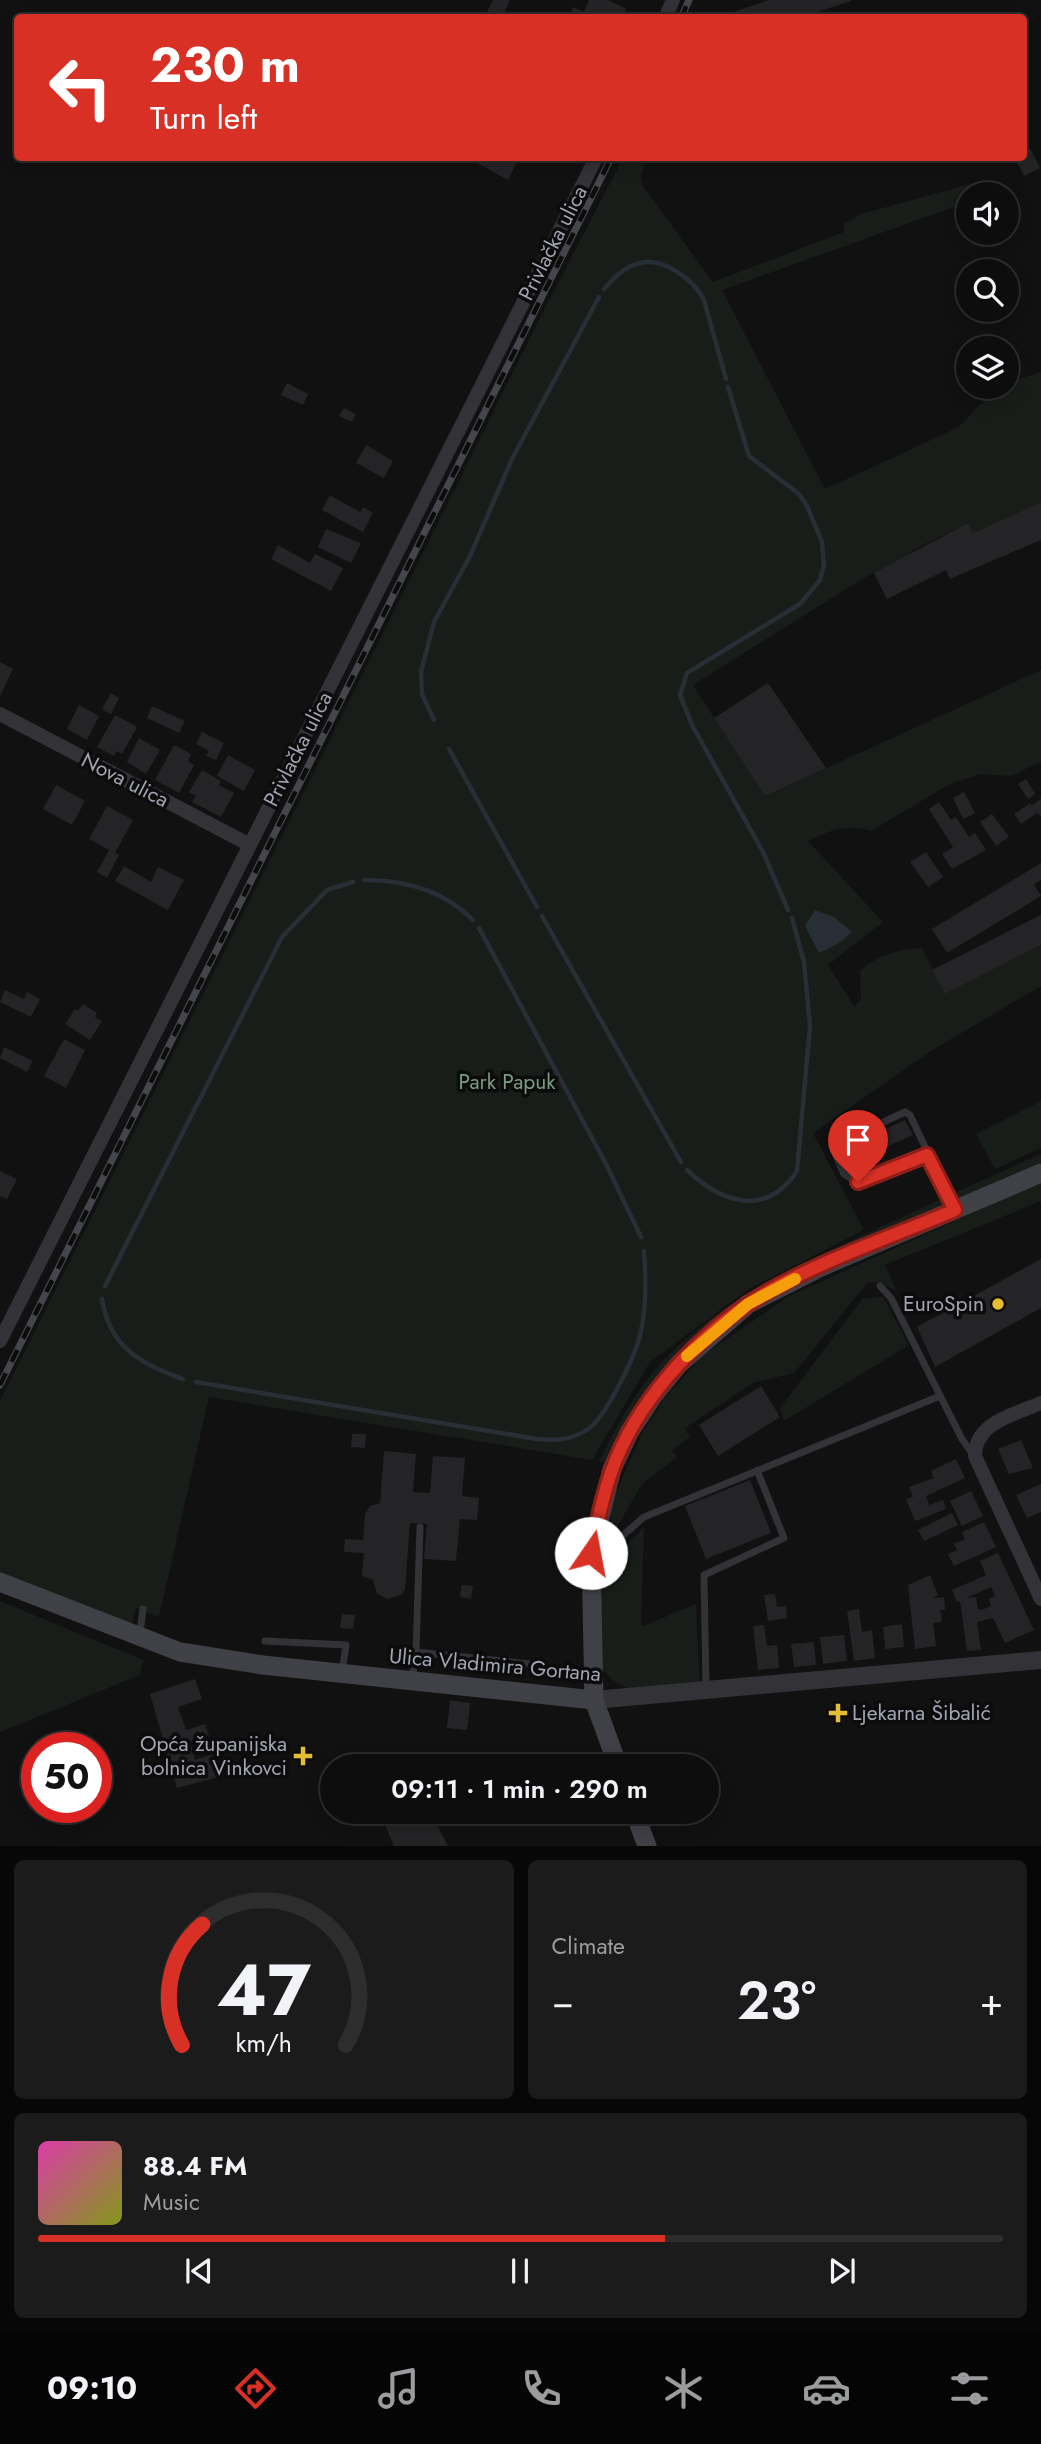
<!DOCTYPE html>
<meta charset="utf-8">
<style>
:root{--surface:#0d0d0e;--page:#1b1b1c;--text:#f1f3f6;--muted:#9a9c9e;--line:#2d2d2e;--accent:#d93025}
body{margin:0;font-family:Jost,sans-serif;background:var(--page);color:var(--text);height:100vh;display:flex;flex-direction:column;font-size:26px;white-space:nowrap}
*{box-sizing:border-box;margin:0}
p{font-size:23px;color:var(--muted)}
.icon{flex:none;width:38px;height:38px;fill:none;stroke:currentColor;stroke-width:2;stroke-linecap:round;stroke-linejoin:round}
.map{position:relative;height:1846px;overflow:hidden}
.panel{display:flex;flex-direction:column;gap:14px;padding:14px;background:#070708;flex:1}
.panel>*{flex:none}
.hud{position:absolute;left:14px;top:14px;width:1013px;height:147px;border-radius:7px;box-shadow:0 4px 18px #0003,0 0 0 2px var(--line);background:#d93025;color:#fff;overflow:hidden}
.buttons{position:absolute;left:956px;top:182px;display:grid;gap:14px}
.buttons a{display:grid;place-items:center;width:63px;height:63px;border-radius:50%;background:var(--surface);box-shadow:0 4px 18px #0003,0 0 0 2px var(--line);font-size:35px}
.speed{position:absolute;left:21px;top:1732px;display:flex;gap:14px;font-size:35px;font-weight:700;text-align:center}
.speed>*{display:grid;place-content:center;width:91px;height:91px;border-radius:50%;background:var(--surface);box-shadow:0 4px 18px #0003,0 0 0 2px var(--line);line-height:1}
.speed .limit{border:10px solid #d22;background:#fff;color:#111}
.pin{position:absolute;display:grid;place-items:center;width:60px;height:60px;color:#fff;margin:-72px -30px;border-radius:50% 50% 50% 0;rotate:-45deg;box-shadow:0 0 7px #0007}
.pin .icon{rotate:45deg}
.me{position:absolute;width:77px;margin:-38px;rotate:12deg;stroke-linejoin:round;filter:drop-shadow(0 0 5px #0008)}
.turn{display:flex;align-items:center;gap:24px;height:147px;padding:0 21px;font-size:32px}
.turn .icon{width:91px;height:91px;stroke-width:2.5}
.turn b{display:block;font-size:49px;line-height:60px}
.big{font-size:52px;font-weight:600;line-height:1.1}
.panel .widget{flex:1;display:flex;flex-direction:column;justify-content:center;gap:10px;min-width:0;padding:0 24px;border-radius:10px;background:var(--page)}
.panel .dial{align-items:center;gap:0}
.dial svg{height:182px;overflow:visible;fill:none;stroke:var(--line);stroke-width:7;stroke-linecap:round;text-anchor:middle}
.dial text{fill:var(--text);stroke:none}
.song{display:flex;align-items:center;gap:21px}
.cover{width:84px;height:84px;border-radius:10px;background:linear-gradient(135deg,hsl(320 70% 55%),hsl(70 70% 35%))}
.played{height:7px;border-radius:4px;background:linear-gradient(90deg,var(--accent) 65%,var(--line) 65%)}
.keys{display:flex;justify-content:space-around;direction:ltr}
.heat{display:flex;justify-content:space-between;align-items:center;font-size:38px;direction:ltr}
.panel .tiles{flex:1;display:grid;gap:14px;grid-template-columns:1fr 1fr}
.widget:last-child{grid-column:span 2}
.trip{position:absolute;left:320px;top:1754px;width:399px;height:70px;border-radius:35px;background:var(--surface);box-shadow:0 4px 18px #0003,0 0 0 2px var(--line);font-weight:600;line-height:70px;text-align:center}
.tab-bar{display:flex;height:112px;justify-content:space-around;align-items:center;background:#050506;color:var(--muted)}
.tab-bar .icon{width:49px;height:49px}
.tab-bar .on{color:var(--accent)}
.tab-bar b{font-size:32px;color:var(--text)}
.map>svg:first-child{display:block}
</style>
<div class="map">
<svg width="1041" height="1846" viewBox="0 0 1041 1846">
<rect width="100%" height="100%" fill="#111112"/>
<path fill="#181d19" d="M 623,158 L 647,158 L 641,175 L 642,185 L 713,282 L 844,232 L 844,224 L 861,214 L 985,180 L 990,194 L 968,194 L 968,202 L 722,290 L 825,489 L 959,427 L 988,396 L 1007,383 L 1041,372 L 1041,502 L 973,533 L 968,523 L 911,551 L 912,554 L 862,579 L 693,685 L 765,796 L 1041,670 L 1041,761 L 1012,776 L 980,774 L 950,784 L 871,831 C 846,824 831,830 808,841 L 883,922 L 828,965 L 854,1006 L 861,1000 L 860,971 C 880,954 896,950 922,948 L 945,994 L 1041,945 L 1041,986 L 931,1051 L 813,1133 L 864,1230 L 749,1289 L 650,1362 L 592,1460 L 209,1397 L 159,1617 L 136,1608 L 131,1628 L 0,1576 L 0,1401 L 541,316 Z
M 1041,1101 L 1041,1148 L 995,1169 L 976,1134 Z
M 1041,1154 L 1041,1163 L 742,1302 L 606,1462 L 599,1461 C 617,1426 635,1391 662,1362 C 719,1301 797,1265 872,1231 C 928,1205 984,1179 1041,1154 Z
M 1041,1182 L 1041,1201 L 885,1265 L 897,1291 L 878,1282 L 867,1283 L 794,1373 L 753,1383 L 685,1428 L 690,1437 L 672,1450 L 677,1457 L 642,1484 L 600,1556 L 611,1504 L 641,1435 L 664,1399 L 702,1356 L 789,1296 Z
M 883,1297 L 909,1345 L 784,1421 L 780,1408 L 863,1298 Z
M 644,1527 L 641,1627 L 696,1604 L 700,1687 C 664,1689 616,1702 600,1662 L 599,1573 Z
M 0,1601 L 143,1660 L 140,1675 L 0,1732 Z"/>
<path fill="#282e35" d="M 815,910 L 834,917 L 852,932 L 839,943 L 819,953 L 805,926 Z"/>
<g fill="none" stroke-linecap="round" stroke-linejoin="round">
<path stroke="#282e35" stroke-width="4.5" d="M 604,289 C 613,279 625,266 640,263 C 664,257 694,280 704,300 L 726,379
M 728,387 L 749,456 L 799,494 L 807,506 L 822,542 L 824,565 L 820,580 L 800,604 L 687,673 L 680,695 L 692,725 L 763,852 L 788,910
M 434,720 L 422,694 L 421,672 L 434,622 L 470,556 L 512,459 L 599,297
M 449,749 L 537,907
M 365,880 C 406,880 443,890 473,920
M 542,916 L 681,1162
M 479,928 L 605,1162 L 641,1237
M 687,1170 C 722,1203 766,1218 797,1171 L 810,1026 L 804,962 L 792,918
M 105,1286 L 282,937 L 327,890 L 353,882
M 102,1299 C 109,1346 140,1364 183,1379
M 196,1382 L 537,1439 C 556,1441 572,1440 588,1429 C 606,1417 637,1353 641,1331 C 647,1304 646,1277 644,1251"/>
</g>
<path fill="#242426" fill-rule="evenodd" d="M 493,0 L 510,0 L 505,11 L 515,18 L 493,18 L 486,14 Z
M 589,0 L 608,0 L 626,9 L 622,18 L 568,18 L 573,7 L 584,12 Z
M 769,0 L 851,0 L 851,1 L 799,18 L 732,18 L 730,13 Z
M 1030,148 L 1040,168 L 1024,176 L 1015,158 L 1024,158 L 1024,151 Z
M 468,158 L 519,158 L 508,180 Z
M 287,383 L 308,394 L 303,405 L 281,395 Z
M 344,408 L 356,414 L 352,422 L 339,416 Z
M 366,445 L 393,461 L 384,478 L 356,463 Z
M 330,495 L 360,512 L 363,507 L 373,513 L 363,532 L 322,510 Z
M 1041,502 L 1041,540 L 950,579 L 946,570 L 887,599 L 874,573 L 968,523 L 973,533 Z
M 326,529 L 361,543 L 351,563 L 318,547 Z
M 278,545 L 310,563 L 315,554 L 343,568 L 331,591 L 271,559 Z
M 0,662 L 13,669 L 0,696 Z
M 768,683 L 826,768 L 765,796 L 714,718 Z
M 111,693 L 119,698 L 111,714 L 102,709 Z
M 79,705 L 99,716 L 87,740 L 67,729 Z
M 152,706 L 185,721 L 179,733 L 147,718 Z
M 115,715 L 137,727 L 122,754 L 117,751 L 114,756 L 97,747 Z
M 202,732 L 224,743 L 216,760 L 206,756 L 209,751 L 196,744 Z
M 139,738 L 160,750 L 146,774 L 127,762 Z
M 174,745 L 191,754 L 188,761 L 194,765 L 179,793 L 155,780 Z
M 228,755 L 255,770 L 244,791 L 217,776 Z
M 202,770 L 221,781 L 219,785 L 234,793 L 221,817 L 192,802 L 196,796 L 189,792 Z
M 1026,779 L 1035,794 L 1028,799 L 1018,784 Z
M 56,785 L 85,801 L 72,825 L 43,809 Z
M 964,792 L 975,813 L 963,819 L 953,798 Z
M 1041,799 L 1041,816 L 1037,813 L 1021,824 L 1014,814 L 1030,803 L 1032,805 Z
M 939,802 L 951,820 L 956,817 L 969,837 L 975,833 L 986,850 L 952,869 L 942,854 L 953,847 L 929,809 Z
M 107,806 L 133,820 L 115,853 L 119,855 L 107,878 L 97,872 L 109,850 L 89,839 Z
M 992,814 L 1009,837 L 996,846 L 980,822 Z
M 926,852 L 943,877 L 928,887 L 910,862 Z
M 1041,863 L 1041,880 L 1034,884 L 1041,896 L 947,953 L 932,929 Z
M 124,866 L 151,882 L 158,867 L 184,880 L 168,910 L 115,881 Z
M 1041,915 L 1041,945 L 945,994 L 932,970 Z
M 5,990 L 24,999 L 27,992 L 40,999 L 31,1017 L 0,1002 Z
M 83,1004 L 97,1013 L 95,1017 L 102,1021 L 90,1040 L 65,1024 L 75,1009 L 78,1011 Z
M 64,1039 L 85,1050 L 66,1088 L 44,1076 Z
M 4,1047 L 33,1061 L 27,1072 L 0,1058 Z
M 905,1120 L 913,1135 L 853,1162 L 846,1147 Z
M 0,1171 L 17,1179 L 7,1199 L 0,1196 Z
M 1041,1259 L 1041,1308 L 935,1367 L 917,1327 Z
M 761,1386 L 780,1417 L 718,1456 L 699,1425 Z
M 352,1434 L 366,1434 L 365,1448 L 351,1447 Z
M 1021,1440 L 1033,1468 L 1009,1474 L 998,1449 Z
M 384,1451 L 416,1454 L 413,1492 L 430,1493 L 433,1456 L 465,1458 L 462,1496 L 479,1498 L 477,1520 L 460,1519 L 456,1561 L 424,1559 L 427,1524 L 410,1523 L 405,1589 L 401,1595 L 387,1599 L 377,1594 L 373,1580 L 362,1576 L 364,1553 L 344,1552 L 345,1539 L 363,1540 L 365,1514 L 370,1506 L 380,1503 Z
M 956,1459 L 965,1478 L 926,1496 L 929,1505 L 943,1500 L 946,1509 L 915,1521 L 906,1499 L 913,1497 L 909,1487 L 934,1478 L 931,1471 Z
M 750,1480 L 771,1533 L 706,1559 L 685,1506 Z
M 1041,1484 L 1041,1512 L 1027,1518 L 1016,1495 Z
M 971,1491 L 983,1516 L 962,1526 L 950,1501 Z
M 952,1513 L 958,1525 L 924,1541 L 918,1530 Z
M 984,1522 L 996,1547 L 954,1566 L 948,1554 L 957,1550 L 954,1544 L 965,1539 L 962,1532 Z
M 998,1553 L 1034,1630 L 1005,1643 L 993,1618 L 977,1622 L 981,1650 L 967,1651 L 960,1601 L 957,1602 L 952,1590 L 986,1575 L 980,1561 ZM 991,1587 L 995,1596 L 989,1599 L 991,1606 L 984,1609 L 978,1610 L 976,1597 L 966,1598 Z
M 930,1575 L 938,1595 L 933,1598 L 944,1597 L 945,1610 L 940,1610 L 942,1622 L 933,1623 L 936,1646 L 915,1649 L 908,1585 Z
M 462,1585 L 473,1586 L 471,1599 L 460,1597 Z
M 775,1594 L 777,1607 L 786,1606 L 787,1618 L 768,1621 L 764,1595 Z
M 859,1609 L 862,1632 L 872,1630 L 875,1658 L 854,1661 L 847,1611 Z
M 342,1614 L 355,1615 L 353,1629 L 340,1628 Z
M 902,1624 L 904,1647 L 885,1649 L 883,1627 Z
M 764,1625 L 767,1646 L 777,1645 L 779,1668 L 758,1670 L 753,1626 Z
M 844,1635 L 847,1661 L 823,1664 L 820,1637 Z
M 814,1642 L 816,1665 L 794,1667 L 791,1644 Z
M 195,1679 L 202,1699 L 178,1707 L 186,1730 L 205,1724 L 209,1736 L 190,1742 L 195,1760 L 216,1753 L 222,1776 L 177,1788 L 150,1694 Z
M 450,1700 L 470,1703 L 467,1730 L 447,1728 Z
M 379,1811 L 430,1811 L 448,1846 L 394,1846 Z"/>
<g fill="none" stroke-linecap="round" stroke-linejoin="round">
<path stroke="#323237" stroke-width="7" d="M 927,1155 L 857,1182 L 844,1174 L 832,1146 L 905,1112 L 910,1115 L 954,1208
M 880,1286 L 891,1298 L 962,1439 L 974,1456
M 597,1569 L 621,1537 L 644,1517 L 940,1396
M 140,1634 L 143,1609
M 265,1641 L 346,1645 L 342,1672
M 416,1652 L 420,1527
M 412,1680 L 416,1652 L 540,1665
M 706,1689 L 704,1575 L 784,1538 L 757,1470"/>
<path stroke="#323237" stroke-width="14" d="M 665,18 L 673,0
M 0,714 L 250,845
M 0,1341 L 596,158
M 1041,1403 C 1014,1415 975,1422 975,1456 L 1041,1599"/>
<path stroke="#323237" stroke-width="18" d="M 594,1700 L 1041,1660"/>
<path stroke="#404147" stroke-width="19" d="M 0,1582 L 180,1652 L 263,1665 L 594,1700
M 618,1766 L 594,1700 L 591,1553 L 612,1469 L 630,1431 L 653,1396 L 679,1364 L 748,1304 L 821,1267 L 1041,1173
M 634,1811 L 647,1846"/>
<g stroke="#45464c" stroke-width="7">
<path id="rail" d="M 681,18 L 689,0
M 0,1385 L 611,158"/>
</g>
<use href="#rail" stroke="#0c0c0d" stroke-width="4.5" stroke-dasharray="13" stroke-linecap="butt"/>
</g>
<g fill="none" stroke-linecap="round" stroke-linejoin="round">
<g stroke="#8d1f18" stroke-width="18">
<path id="route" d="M 591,1553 C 597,1525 602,1497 612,1470 C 636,1404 690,1344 748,1304 C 804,1266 892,1237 955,1210 L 927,1155 L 858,1182"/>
</g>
<use href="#route" stroke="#d93025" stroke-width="12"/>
<path stroke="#f59e0b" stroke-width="12" d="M 687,1356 L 748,1304 L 795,1279"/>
</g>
<g fill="#e5bc36" stroke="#0c0c0d" stroke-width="2.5">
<circle cx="998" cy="1304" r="7"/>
<path d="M834.5 1702.5h7v7h7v7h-7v7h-7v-7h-7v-7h7z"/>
<path d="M299.5 1745.5h7v7h7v7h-7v7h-7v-7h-7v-7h7z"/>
</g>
<g text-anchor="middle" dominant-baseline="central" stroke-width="7" stroke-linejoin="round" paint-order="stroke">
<g font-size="21" fill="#a3a6b2" stroke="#0c0c0d">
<text transform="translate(553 243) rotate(-63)">Privlačka ulica</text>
<text transform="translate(298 749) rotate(-63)">Privlačka ulica</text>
<text transform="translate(125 780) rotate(27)">Nova ulica</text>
<text transform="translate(495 1665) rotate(5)">Ulica Vladimira Gortana</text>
</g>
<g font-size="21" fill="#7b9c81" stroke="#0c0c0d">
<text x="507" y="1082">Park Papuk</text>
</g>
<g font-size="21" fill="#a3a6b2" stroke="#0c0c0d" text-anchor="end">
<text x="984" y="1304">EuroSpin</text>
<text x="852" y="1713" text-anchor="start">Ljekarna Šibalić</text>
<text x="287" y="1744">Opća županijska<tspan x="287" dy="24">bolnica Vinkovci</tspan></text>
</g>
</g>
</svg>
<div class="buttons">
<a><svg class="icon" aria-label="sound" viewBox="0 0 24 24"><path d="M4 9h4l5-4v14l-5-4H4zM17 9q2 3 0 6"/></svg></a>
<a><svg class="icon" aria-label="search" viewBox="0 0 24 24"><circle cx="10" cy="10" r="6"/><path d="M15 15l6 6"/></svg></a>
<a><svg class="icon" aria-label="layers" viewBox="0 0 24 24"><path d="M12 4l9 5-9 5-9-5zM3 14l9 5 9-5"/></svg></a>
</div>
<div class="speed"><div class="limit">50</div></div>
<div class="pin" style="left:858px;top:1182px;background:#d93025"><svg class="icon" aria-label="arrive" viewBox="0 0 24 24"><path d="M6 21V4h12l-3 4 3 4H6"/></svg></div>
<svg class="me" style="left:591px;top:1553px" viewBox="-20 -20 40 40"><circle r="19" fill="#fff"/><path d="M0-13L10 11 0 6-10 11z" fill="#d93025"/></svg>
<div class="trip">09:11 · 1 min · 290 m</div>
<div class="hud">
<div class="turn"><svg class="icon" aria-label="left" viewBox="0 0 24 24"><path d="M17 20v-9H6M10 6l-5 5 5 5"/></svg><div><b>230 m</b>Turn left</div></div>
</div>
</div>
<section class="panel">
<div class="tiles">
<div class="widget dial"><svg viewBox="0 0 100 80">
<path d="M14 69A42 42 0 1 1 86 69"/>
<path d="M14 69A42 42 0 0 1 23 16" stroke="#d93025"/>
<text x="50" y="56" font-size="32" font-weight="700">47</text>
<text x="50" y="72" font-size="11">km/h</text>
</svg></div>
<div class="widget"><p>Climate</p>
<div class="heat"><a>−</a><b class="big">23°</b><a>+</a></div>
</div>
<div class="widget">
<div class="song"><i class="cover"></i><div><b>88.4 FM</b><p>Music</p></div></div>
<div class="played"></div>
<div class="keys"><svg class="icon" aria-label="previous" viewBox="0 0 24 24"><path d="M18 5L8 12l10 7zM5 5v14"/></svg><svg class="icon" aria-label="pause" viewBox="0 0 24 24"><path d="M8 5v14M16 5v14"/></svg><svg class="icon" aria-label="next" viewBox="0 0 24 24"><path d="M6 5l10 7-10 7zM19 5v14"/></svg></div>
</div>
</div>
</section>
<nav class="tab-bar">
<b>09:10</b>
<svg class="icon on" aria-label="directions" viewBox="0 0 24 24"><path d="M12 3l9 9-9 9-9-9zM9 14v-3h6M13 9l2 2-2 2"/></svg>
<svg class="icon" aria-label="music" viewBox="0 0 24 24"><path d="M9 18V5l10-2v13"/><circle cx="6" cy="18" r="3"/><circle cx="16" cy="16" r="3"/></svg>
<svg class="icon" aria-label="phone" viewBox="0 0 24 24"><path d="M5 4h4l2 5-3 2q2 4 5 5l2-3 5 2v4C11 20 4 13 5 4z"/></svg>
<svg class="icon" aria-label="climate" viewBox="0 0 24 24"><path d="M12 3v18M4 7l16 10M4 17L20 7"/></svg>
<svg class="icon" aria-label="car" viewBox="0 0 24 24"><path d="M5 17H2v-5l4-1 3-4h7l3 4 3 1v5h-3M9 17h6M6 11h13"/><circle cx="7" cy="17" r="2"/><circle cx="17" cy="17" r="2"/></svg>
<svg class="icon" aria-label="filters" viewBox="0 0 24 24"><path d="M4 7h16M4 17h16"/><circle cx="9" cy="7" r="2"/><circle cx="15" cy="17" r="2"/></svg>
</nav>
